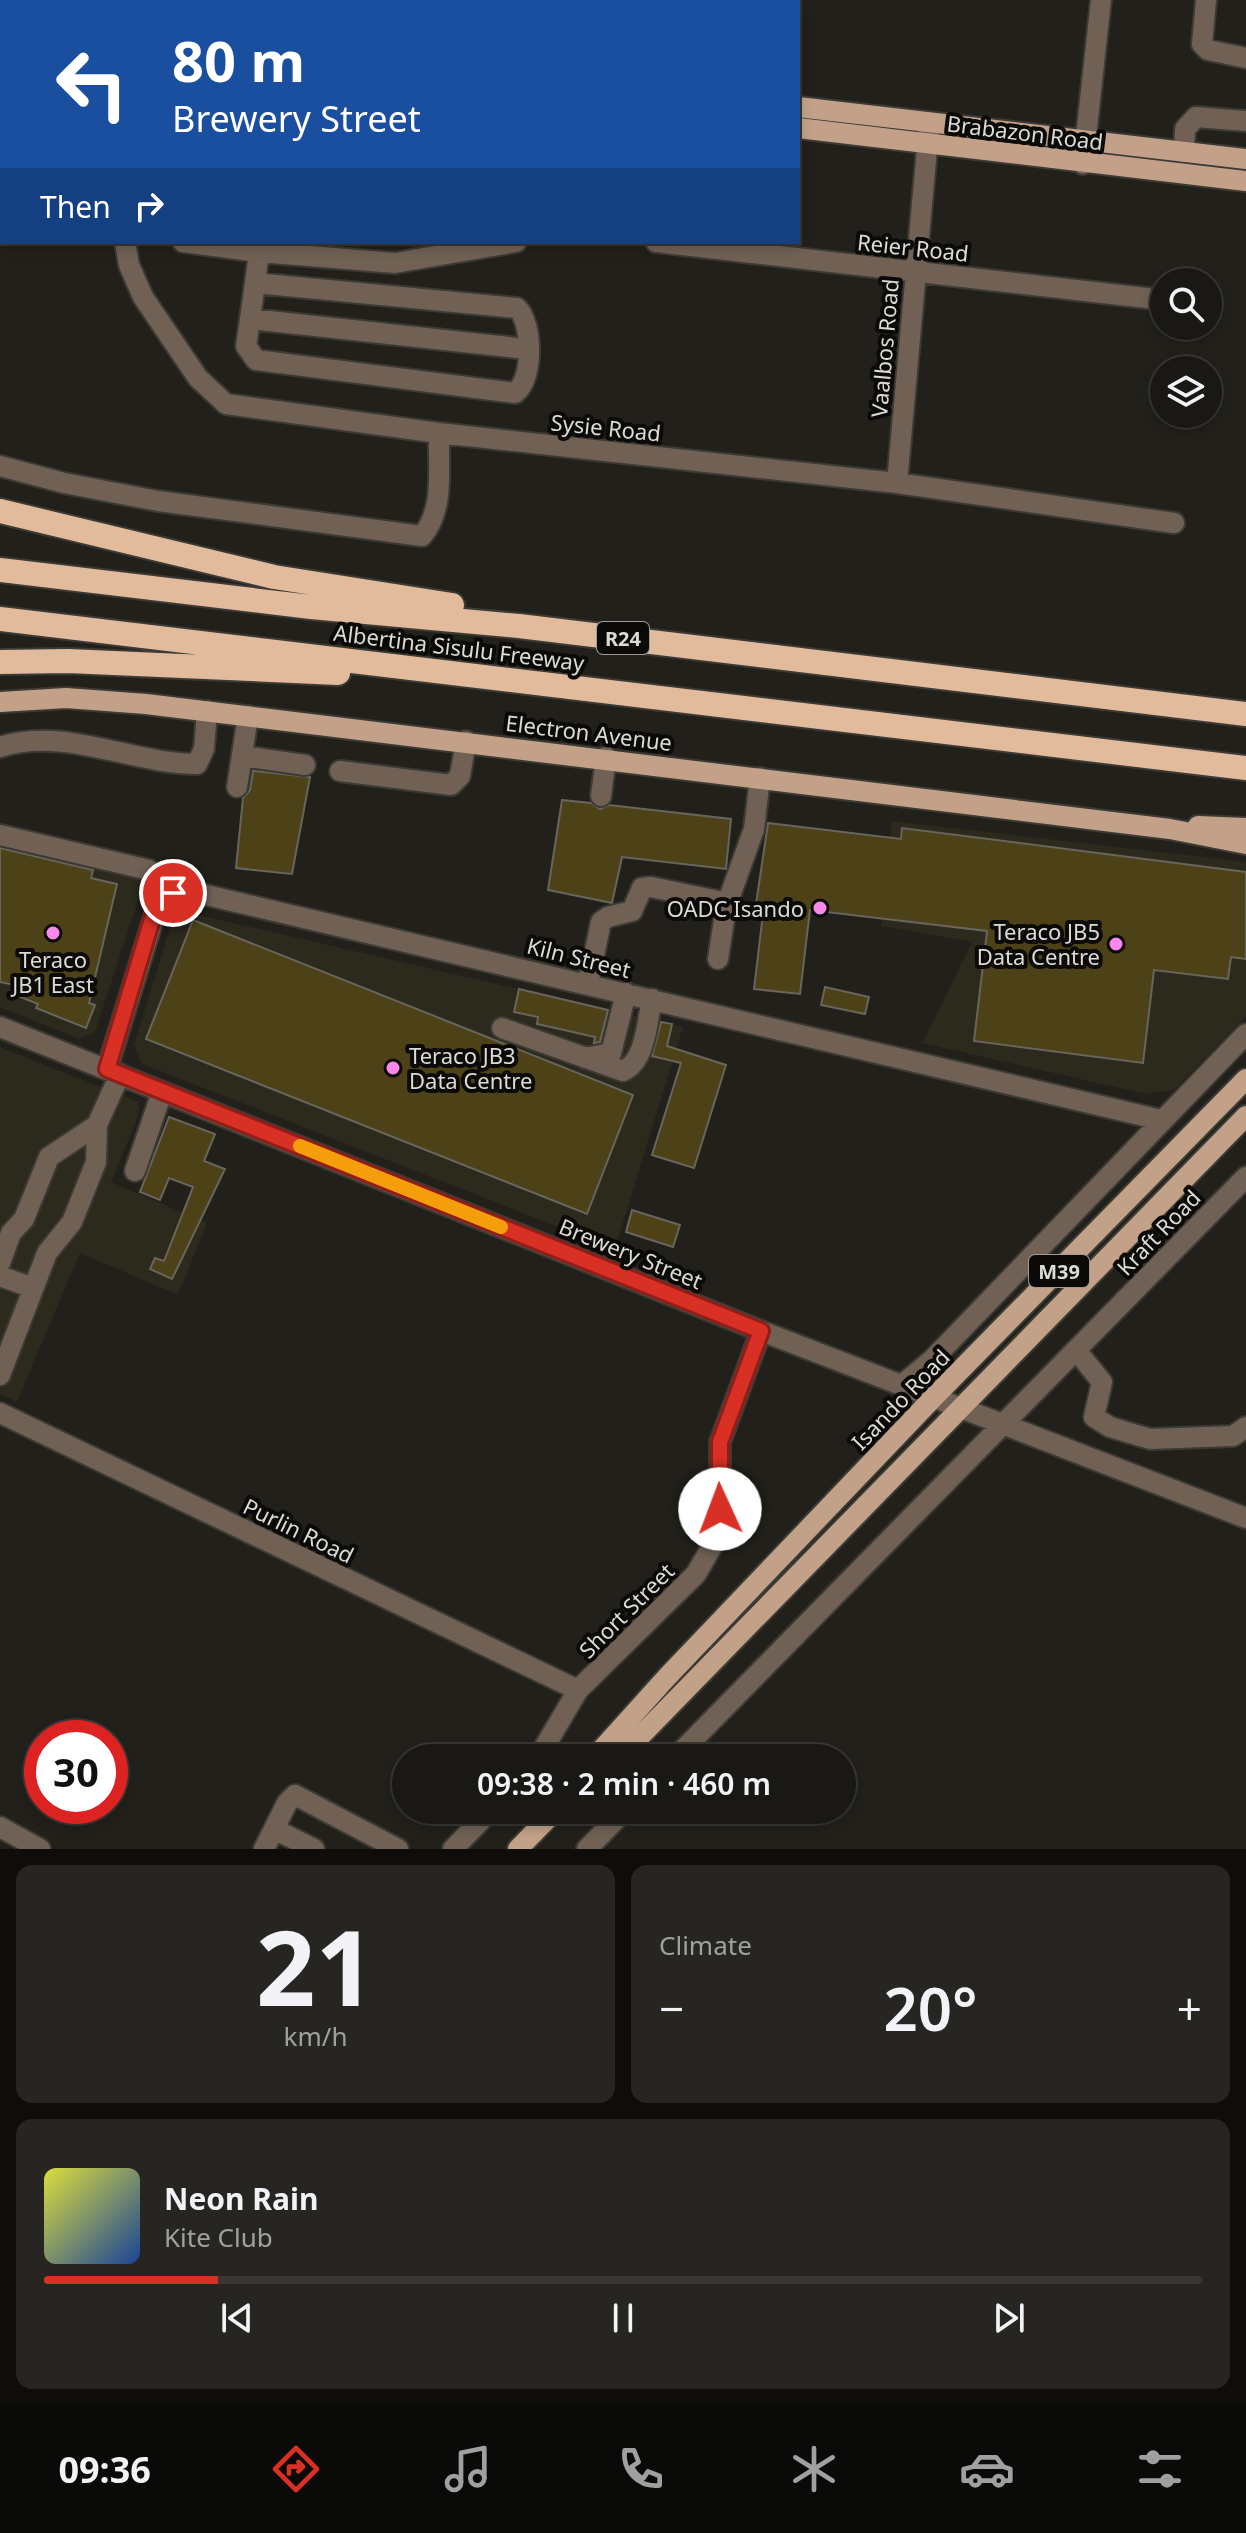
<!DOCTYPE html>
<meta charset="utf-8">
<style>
:root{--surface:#1a1814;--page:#272522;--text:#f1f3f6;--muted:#9fa0a0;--line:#383734;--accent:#d93025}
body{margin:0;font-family:"Noto Sans",sans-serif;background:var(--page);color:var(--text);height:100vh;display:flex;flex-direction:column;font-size:30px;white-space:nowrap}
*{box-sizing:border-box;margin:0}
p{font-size:26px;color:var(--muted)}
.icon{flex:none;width:44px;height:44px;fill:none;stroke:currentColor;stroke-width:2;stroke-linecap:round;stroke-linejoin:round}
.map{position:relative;height:1849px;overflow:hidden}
.sheet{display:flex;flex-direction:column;gap:16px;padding:16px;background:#0e0d0b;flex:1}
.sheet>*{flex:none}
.banner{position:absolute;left:0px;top:0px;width:800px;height:244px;box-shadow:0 4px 12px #0003,0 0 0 2px var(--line);background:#1a4fa0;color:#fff;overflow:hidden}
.tools{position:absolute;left:1150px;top:268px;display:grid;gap:16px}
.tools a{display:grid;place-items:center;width:72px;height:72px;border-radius:50%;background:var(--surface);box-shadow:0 4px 12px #0003,0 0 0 2px var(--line);font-size:40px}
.speed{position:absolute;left:24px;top:1720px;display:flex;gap:16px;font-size:40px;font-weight:700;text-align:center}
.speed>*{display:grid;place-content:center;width:104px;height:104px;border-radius:50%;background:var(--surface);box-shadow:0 4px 12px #0003,0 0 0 2px var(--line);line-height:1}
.speed .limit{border:12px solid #d22;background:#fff;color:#111}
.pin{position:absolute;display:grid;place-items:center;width:68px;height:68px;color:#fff;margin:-34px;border:4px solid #fff;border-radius:50%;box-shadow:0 2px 8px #0007}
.me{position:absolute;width:88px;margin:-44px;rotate:358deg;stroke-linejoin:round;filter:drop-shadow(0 0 6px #0008)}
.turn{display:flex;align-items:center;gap:28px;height:168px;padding:0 40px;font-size:36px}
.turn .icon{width:104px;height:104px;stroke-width:2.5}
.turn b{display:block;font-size:56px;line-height:68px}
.then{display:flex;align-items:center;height:76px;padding:0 40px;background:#0003;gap:16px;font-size:30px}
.big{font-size:60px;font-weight:600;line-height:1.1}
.sheet .card{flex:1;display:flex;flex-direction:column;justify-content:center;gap:12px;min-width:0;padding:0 28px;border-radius:16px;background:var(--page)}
.sheet .dial{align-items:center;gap:0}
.dial b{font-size:104px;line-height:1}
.song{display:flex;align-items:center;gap:24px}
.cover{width:96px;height:96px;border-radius:12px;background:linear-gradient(135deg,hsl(60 70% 55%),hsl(220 70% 35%))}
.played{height:8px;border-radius:4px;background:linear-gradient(90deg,var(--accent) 15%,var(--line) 15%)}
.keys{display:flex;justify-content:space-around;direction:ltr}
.heat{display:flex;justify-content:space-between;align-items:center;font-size:44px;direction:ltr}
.sheet .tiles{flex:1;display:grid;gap:16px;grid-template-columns:1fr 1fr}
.card:last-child{grid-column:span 2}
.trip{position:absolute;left:392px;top:1744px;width:464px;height:80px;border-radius:40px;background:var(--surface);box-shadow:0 4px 12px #0003,0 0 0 2px var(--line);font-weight:600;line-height:80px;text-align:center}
.tabs{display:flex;height:128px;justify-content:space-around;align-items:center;background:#0a0a08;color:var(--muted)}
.tabs .icon{width:56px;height:56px}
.tabs .on{color:var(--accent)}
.tabs b{font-size:36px;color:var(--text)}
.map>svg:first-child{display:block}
</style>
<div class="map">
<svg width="1246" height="1849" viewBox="0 0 1246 1849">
<rect width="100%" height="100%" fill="#22201a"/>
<path fill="#2c291d" d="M 892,821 L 1246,862 L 1246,1016 L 1174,1090 L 1146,1094 L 922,1043 L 972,942 L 881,926 Z
M 0,831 L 150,864 L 95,1032 L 79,1039 L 0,1007 Z
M 190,913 L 683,1027 L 615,1249 L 142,1064 L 134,1045 L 171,924 Z
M 0,1047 L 139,1102 L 138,1117 L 111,1182 L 207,1223 L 178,1295 L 80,1253 L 17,1402 L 0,1394 Z"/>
<path fill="#4d4217" stroke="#67655e" stroke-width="2" d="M 253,771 L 310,777 L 292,874 L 236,868 L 243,798 L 250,790 Z
M 562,800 L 591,803 L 600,809 L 609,805 L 731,819 L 726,869 L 622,857 L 612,903 L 548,890 Z
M 768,823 L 901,839 L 902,828 L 1246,872 L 1246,959 L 1231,957 L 1228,979 L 1154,970 L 1143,1063 L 974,1041 L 987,931 L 810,910 L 800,994 L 754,989 L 764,905 L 756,904 Z
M 0,848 L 93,870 L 91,878 L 117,884 L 89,1003 L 95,1005 L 86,1028 L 36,1008 L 38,1004 L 13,994 L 15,985 L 0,982 Z
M 193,920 L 633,1095 L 587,1214 L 146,1039 Z
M 825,987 L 869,997 L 865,1014 L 821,1005 Z
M 519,989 L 608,1010 L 600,1042 L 594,1043 L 595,1037 L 537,1024 L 538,1017 L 514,1012 Z
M 661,1022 L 672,1024 L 667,1046 L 726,1065 L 694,1168 L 652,1155 L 681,1063 L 652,1056 Z
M 169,1117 L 215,1134 L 204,1161 L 225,1169 L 172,1279 L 150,1269 L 155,1258 L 164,1261 L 193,1187 L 169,1178 L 160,1200 L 140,1192 Z
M 632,1210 L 680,1225 L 673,1247 L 626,1232 Z"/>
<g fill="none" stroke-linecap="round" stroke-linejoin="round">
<g stroke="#3c3a34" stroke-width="24">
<path id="minor" d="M 1206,0 L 1202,44 L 1208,50 L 1246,58
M 1184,152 L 1185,129 L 1196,117 L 1246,121
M 1083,164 L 1101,0
M 125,242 L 129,265 L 143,297 L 198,378 L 226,404 L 439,433 L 897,483 L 1174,523
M 183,242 L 259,252 L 395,263 L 516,242
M 656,242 L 1164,300
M 255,283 L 517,308 C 533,323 534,379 515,393 L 256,360 L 246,346 C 251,315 255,283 259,252
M 250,319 L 527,349
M 0,466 L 64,483 L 158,501 L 422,536 C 445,509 438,468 439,433
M 897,483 L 929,126
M 0,747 C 64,726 132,764 197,764 L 204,749 L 207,711
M 242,756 L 305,765
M 340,771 L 451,785 L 460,776 L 466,741
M 237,787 L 248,716
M 601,796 L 606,757
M 0,835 L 149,870 L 167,881 L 173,893
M 718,959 L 726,907 L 754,829 L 760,778
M 588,984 L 601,922 L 608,917 L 632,911 L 642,888 L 651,887 L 728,903
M 0,1027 L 761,1331 L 1246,1518
M 502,1028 L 623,1071 C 646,1061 647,1021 652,999
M 585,1058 L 611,1053 L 626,993
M 107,1069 L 157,907 L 166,896 L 189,891 L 1161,1120
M 135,1171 L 162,1092
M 0,1263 L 11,1233 L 24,1219 L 49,1157 L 97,1125
M 0,1276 L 33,1288
M 1076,1350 L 1102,1382 L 1094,1417 L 1110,1427 L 1150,1439 L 1233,1436 L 1246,1427
M 0,1375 L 47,1253 L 72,1222 L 96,1162 L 97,1125 L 120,1074
M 902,1385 L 932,1360 L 1246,1034
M 0,1413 L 578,1690
M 538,1758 L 578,1690 L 696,1574 L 711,1548 L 720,1509 L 720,1442 L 761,1331
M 675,1758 L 1246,1177
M 0,1827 L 40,1849
M 274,1829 L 314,1849
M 264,1849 L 287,1803 L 295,1795 L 398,1849
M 453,1849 L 491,1810
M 587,1849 L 625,1810"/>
</g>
<g stroke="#3c3a34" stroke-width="24">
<path id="major" d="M 0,15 L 2,16
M 0,36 L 2,36
M 798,107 L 1246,159
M 798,128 L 1246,181
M 0,702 L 66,698 L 146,704 L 1170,829 L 1246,844
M 1198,826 L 1246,828
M 594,1758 L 667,1677 L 933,1398 L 1246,1079
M 619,1758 L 1246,1116
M 518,1849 L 556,1810"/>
</g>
<g stroke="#3c3a34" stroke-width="28">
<path id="highway" d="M 0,511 L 274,577 L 452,605
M 0,570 L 311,607 L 519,626 L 1246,714
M 0,619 L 1246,768
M 0,662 L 68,661 L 338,673"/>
</g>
<use href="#minor" stroke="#706154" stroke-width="20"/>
<use href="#major" stroke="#c2a188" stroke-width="20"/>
<use href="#highway" stroke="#e2bb9c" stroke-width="24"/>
</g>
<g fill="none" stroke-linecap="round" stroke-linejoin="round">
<g stroke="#8d1f18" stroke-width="20">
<path id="route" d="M 173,893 L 161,901 L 153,916 L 107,1069 L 761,1331 L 720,1442 L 720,1509"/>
</g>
<use href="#route" stroke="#d93025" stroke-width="14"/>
<path stroke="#f59e0b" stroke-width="14" d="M 300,1146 L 501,1227"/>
</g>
<g fill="#f888ea" stroke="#0b0a08" stroke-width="3">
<circle cx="820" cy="908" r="8"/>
<circle cx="53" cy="933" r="8"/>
<circle cx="1116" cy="944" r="8"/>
<circle cx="393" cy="1068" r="8"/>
</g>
<g text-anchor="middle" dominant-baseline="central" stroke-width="8" stroke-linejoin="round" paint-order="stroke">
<g fill="#0b0a08" stroke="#9d9c99" stroke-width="2">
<rect x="597" y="622" width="52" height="32" rx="6"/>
<rect x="1029" y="1255" width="60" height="32" rx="6"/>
</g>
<g font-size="20" font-weight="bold" fill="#dcdbd7">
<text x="623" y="638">R24</text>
<text x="1059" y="1271">M39</text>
</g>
<g font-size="22" fill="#dcdbd7" stroke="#0b0a08">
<text transform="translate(1025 132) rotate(7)">Brabazon Road</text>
<text transform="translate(913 247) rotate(6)">Reier Road</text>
<text transform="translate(884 348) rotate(-85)">Vaalbos Road</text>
<text transform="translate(606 427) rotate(6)">Sysie Road</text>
<text transform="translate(459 647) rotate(7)">Albertina Sisulu Freeway</text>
<text transform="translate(589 732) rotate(7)">Electron Avenue</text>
<text transform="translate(579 957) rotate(14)">Kiln Street</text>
<text transform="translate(1158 1232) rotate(-46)">Kraft Road</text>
<text transform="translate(631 1253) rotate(22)">Brewery Street</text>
<text transform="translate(900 1399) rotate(-46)">Isando Road</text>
<text transform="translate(299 1530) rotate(26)">Purlin Road</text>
<text transform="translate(626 1610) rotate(-45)">Short Street</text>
</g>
<g font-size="22" fill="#dcdbd7" stroke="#0b0a08" text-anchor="end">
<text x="804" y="908">OADC Isando</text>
<text x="1100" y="931">Teraco JB5<tspan x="1100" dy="25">Data Centre</tspan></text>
<text x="53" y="959" text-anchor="middle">Teraco<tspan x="53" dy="25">JB1 East</tspan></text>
<text x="409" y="1055" text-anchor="start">Teraco JB3<tspan x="409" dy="25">Data Centre</tspan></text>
</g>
</g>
</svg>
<div class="tools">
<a><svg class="icon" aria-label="search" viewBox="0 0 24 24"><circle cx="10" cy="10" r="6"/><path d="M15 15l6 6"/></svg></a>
<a><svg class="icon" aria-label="layers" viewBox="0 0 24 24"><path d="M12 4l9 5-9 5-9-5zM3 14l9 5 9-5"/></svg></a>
</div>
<div class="speed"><div class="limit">30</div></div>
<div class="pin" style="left:173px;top:893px;background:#d93025"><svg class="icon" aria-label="arrive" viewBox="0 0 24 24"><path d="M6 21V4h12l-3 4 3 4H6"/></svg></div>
<svg class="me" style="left:720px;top:1509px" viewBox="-20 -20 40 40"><circle r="19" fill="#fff"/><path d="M0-13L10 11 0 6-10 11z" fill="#d93025"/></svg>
<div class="trip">09:38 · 2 min · 460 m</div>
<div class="banner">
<div class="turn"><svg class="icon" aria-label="left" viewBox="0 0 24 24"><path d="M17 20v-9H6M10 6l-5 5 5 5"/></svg><div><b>80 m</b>Brewery Street</div></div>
<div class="then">Then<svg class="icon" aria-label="right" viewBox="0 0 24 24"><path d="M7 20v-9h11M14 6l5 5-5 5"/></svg></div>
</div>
</div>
<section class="sheet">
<div class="tiles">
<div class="card dial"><b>21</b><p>km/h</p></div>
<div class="card"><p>Climate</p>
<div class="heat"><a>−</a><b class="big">20°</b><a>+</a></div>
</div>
<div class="card">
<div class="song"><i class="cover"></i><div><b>Neon Rain</b><p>Kite Club</p></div></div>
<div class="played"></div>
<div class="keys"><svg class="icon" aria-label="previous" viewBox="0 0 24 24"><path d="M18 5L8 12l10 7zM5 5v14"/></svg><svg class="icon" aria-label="pause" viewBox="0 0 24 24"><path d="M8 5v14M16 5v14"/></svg><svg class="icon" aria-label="next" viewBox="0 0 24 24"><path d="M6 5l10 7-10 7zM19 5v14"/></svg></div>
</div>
</div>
</section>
<nav class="tabs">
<b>09:36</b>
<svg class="icon on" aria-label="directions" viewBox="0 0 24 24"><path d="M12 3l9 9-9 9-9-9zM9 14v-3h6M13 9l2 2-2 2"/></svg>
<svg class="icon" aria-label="music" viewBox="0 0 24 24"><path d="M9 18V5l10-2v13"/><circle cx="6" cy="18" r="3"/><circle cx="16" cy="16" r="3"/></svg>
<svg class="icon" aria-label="phone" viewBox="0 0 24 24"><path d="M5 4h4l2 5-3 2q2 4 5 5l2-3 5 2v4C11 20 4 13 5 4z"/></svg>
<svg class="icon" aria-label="climate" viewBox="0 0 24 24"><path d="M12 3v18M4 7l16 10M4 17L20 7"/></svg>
<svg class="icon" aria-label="car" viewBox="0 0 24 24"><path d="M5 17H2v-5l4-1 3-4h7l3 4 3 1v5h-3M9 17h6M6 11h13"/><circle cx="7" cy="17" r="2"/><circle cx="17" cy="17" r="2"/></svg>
<svg class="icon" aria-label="filters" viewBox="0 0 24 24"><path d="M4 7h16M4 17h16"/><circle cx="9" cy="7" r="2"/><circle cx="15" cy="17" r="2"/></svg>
</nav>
